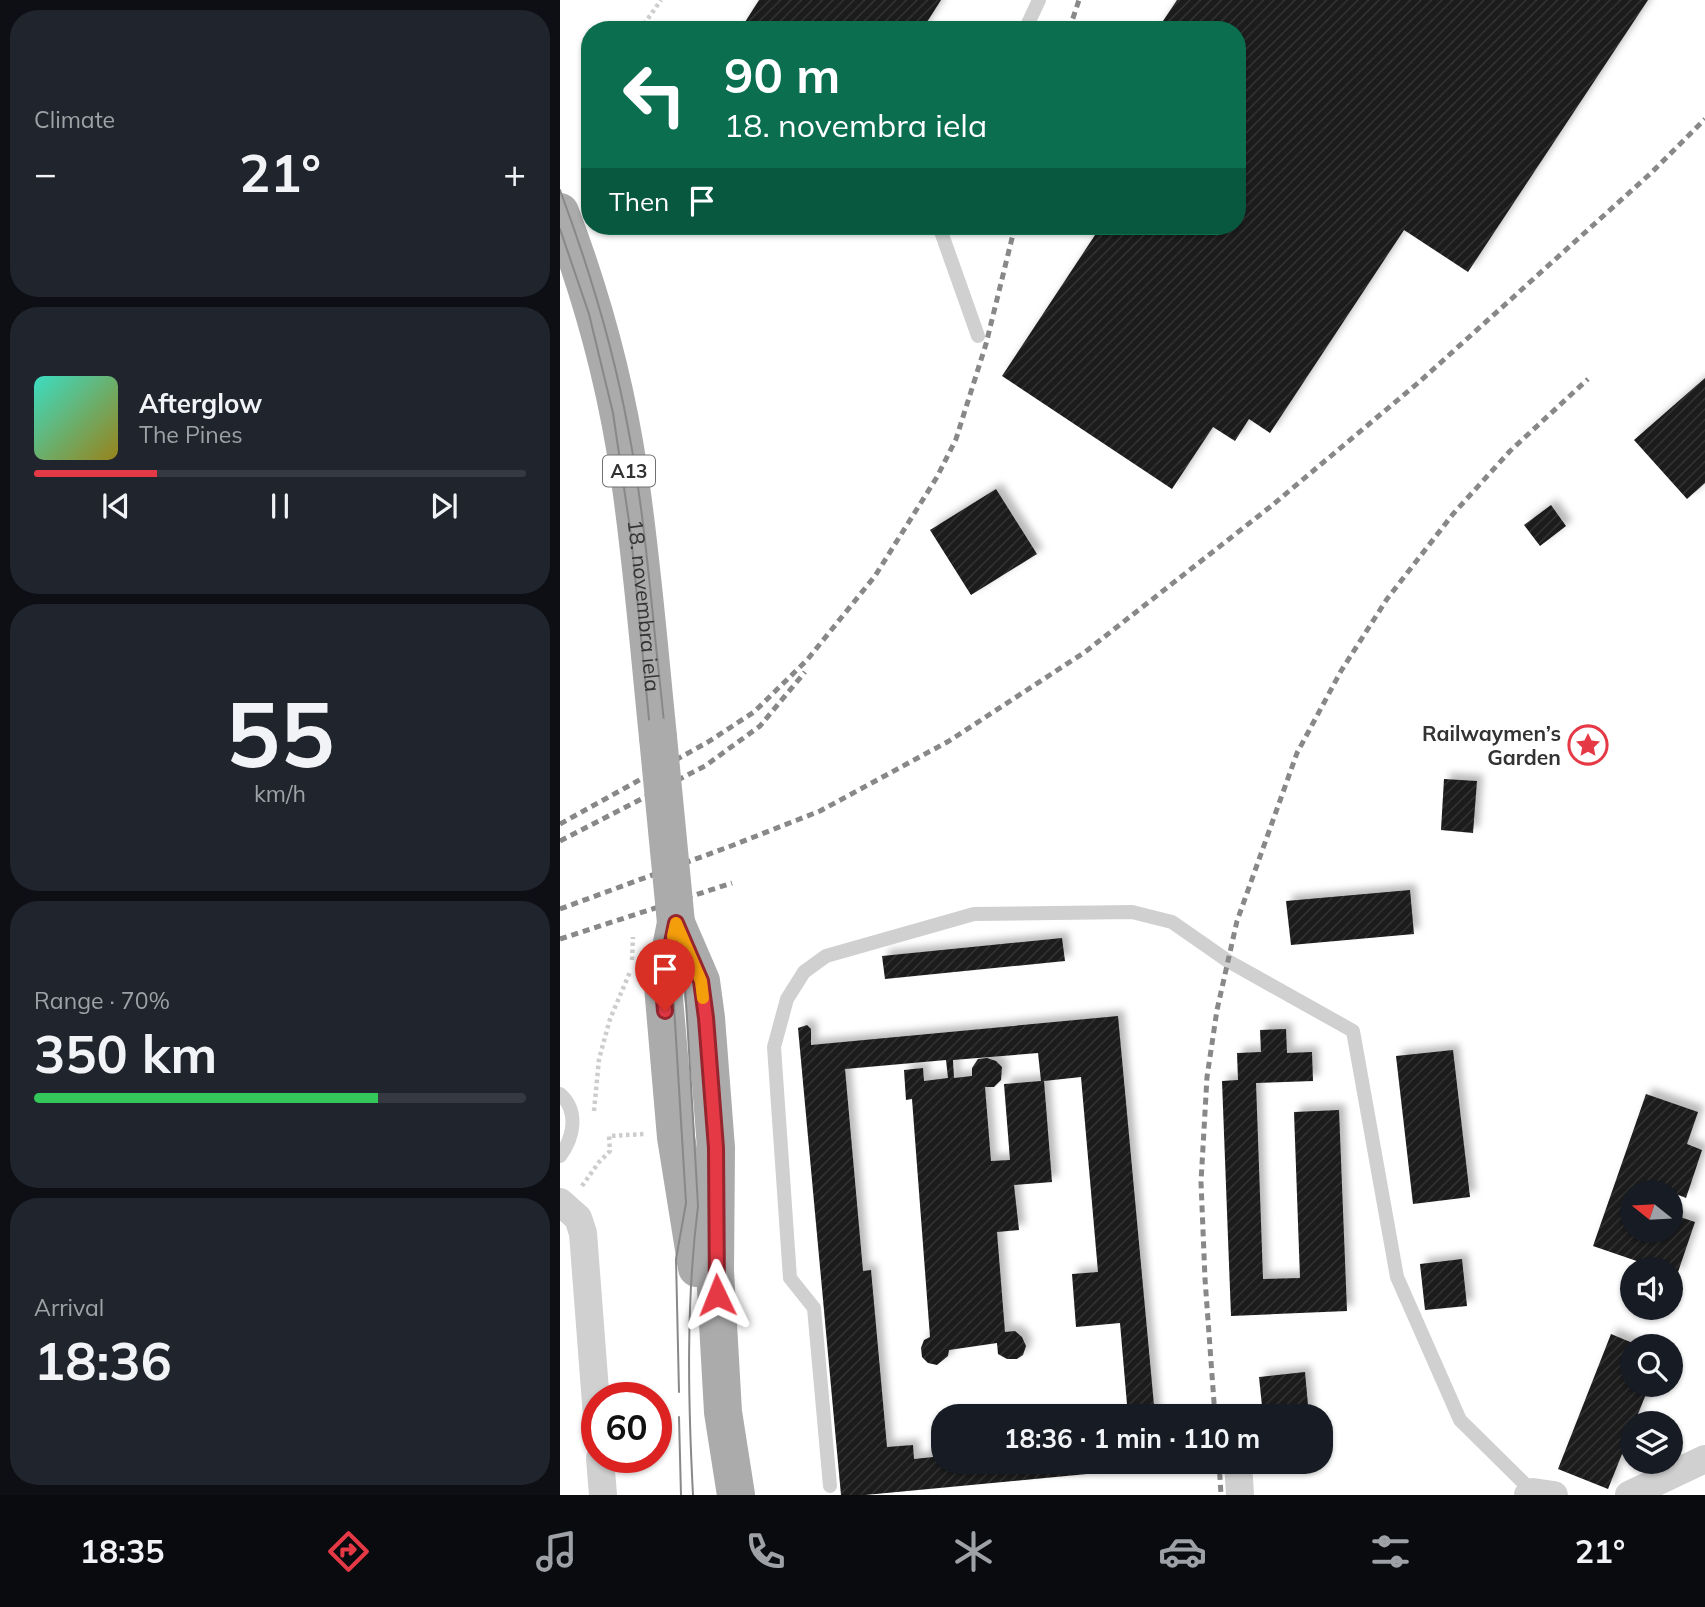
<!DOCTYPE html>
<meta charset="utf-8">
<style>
:root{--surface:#171b24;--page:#20242c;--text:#f1f3f6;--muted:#9ea1a6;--line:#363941;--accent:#e63946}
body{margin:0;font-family:Mulish,sans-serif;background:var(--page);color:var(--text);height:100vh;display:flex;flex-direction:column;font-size:26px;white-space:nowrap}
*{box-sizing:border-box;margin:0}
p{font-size:23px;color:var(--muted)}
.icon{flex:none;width:38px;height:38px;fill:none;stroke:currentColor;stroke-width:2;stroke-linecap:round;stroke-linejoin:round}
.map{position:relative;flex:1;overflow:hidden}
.panel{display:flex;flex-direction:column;gap:10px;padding:10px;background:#0d0f14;width:560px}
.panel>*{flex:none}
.guide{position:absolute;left:21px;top:21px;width:665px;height:214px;border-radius:28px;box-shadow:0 2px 5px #0004;background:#0b6e4f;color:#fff;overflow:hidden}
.needle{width:46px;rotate:288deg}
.fabs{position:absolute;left:1060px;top:1180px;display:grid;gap:14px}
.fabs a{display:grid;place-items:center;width:63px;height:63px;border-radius:50%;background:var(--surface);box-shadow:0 2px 5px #0004;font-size:35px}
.speed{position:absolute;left:21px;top:1382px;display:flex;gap:14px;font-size:35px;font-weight:700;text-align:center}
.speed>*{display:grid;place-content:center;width:91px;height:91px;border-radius:50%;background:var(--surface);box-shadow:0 2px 5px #0004;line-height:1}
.speed .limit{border:10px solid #d22;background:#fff;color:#111}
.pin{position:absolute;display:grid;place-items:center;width:60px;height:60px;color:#fff;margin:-72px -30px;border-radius:50% 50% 50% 0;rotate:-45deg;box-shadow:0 0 7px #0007}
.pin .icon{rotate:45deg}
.me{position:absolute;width:77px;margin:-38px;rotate:358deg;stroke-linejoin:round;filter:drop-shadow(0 0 5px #0008)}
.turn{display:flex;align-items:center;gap:24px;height:147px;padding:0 28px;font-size:32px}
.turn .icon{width:91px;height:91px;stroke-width:2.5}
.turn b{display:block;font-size:49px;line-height:60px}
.then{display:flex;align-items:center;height:66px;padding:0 28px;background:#0003;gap:14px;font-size:26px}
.big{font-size:52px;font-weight:700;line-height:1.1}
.panel .widget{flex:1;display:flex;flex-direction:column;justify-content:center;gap:10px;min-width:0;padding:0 24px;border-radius:28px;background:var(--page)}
.panel .dial{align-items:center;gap:0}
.dial b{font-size:91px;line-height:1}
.song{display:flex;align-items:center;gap:21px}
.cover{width:84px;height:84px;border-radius:10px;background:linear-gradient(135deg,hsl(170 70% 55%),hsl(50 70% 35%))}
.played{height:7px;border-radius:4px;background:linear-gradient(90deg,var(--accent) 25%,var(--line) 25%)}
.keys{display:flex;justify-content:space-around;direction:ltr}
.heat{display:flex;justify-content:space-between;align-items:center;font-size:38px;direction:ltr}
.charge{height:10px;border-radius:5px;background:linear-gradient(90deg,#34c759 70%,var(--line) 0)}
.trip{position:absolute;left:371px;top:1404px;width:402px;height:70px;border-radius:28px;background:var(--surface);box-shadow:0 2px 5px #0004;font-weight:700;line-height:70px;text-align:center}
.dock{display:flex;height:112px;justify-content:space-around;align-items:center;background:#090b0e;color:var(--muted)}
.dock .icon{width:49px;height:49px}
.dock .active{color:var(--accent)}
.dock b{font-size:32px;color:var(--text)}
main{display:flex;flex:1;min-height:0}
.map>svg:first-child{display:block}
</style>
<main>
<section class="panel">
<div class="widget"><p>Climate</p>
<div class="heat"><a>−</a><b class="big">21°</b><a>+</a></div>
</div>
<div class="widget">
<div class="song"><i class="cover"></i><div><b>Afterglow</b><p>The Pines</p></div></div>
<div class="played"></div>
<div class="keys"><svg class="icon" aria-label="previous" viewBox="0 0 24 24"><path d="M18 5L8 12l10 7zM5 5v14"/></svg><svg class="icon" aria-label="pause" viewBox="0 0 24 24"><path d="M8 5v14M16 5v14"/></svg><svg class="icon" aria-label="next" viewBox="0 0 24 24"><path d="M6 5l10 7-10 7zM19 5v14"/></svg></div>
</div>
<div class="widget dial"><b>55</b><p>km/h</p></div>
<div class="widget"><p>Range · 70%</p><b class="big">350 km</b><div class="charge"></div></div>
<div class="widget"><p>Arrival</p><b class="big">18:36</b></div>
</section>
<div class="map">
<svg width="1145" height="1495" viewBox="0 0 1145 1495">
<defs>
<pattern id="building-hatch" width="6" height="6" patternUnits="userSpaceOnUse" patternTransform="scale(1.75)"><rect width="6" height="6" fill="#1a1a1a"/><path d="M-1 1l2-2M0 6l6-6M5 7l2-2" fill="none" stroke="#333"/></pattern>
<filter id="shadow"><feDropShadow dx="6" dy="-6" stdDeviation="3.5" flood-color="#0004"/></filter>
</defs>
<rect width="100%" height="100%" fill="#fff"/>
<path fill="url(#building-hatch)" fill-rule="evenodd" filter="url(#shadow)" d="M 199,0 L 381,0 L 362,30 L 180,30 Z
M 617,0 L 1088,0 L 908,272 L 844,230 L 710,433 L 689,419 L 675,441 L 653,427 L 612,489 L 442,376 L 541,226 L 677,226 L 677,30 L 597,30 Z
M 1145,378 L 1145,483 L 1127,499 L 1074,440 Z
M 436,489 L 477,554 L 411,595 L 370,530 Z
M 991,505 L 1006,526 L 980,546 L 964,525 Z
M 884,779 L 917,781 L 913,833 L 881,830 Z
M 850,890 L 854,934 L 731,945 L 726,901 Z
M 502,938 L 505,961 L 325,979 L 322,956 Z
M 558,1016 L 595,1416 L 568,1416 L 560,1323 L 516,1327 L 512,1274 L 538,1272 L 521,1077 L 484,1081 L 492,1182 L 454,1185 L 459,1230 L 437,1232 L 445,1332 L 455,1331 L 462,1337 L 466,1346 L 463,1355 L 457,1359 L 447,1359 L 438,1354 L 437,1343 L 389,1350 L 388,1356 L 377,1365 L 368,1363 L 362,1357 L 361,1348 L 364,1340 L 370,1337 L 352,1099 L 346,1100 L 344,1070 L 363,1068 L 364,1081 L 388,1078 L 386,1060 L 285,1069 L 303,1271 L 311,1270 L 327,1447 L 353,1445 L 354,1459 L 383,1456 L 383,1461 L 599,1461 L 600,1467 L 305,1495 L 281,1495 L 238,1028 L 247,1025 L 251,1029 L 251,1045 ZM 478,1053 L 481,1081 L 444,1084 L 450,1160 L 431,1161 L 425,1087 L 434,1087 L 441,1080 L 442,1067 L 436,1061 L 427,1058 L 418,1059 L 412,1068 L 412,1076 L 394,1078 L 393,1060 Z
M 726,1029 L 727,1053 L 752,1052 L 753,1081 L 696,1083 L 703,1279 L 740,1278 L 734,1112 L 779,1110 L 787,1311 L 671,1316 L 662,1081 L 678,1080 L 677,1053 L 701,1052 L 700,1030 Z
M 893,1050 L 910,1197 L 853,1204 L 836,1056 Z
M 1086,1094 L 1138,1112 L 1127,1144 L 1142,1150 L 1126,1198 L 1111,1192 L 1073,1192 L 1073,1230 L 1111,1230 L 1111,1214 L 1135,1222 L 1117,1275 L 1111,1273 L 1111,1269 L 1100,1269 L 1033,1246 Z
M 902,1259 L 907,1306 L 865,1310 L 860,1264 Z
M 1051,1334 L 1080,1346 L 1073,1346 L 1073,1384 L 1090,1384 L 1048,1489 L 998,1469 Z
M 745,1372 L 749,1416 L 703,1416 L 699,1377 Z
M 707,1461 L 739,1461 L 739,1463 L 707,1466 Z"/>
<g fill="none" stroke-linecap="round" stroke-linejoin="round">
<path stroke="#cdcdcd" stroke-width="4.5" stroke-dasharray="3.5 3.5" stroke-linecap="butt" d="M 80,30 L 101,0
M 72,960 L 73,937
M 34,1111 L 39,1059 L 50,1019 L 70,972
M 22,1186 L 39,1162 L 50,1151 L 49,1136 L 85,1134"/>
<path stroke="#d0d0d0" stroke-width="14" d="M 465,30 L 479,0
M 379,226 L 418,336
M 0,1094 C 19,1111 14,1137 0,1156
M 270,1486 L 254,1308 L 230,1278 L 214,1047 L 227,999 L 244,972 L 266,956 L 414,914 L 572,912 L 612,922 L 668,961 L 793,1031 L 837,1277 L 900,1420 L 973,1492"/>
<path stroke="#d0d0d0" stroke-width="28" d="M 0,1202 L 18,1218 L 23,1233 L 37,1417
M 40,1458 L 43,1495
M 678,1461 L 680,1495
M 968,1495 L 973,1492 L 994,1495
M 1069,1495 L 1145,1459"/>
<g stroke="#ababab" stroke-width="38">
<path id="s1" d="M 0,212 C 32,296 56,384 69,473 C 82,560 89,649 98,737"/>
<path d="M 116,923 L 141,981 L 146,1018 L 156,1148 L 155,1271 L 163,1412 L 176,1495"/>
<path d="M 116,923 L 103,986 L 116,1137 L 137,1268"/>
</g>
<path stroke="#888" stroke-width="2" d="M 0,190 C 29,268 53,346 68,428 C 84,509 90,592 99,674 C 118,851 128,1028 138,1206 C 126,1302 128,1399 133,1495
M 0,229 L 29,314 L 53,413 L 71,535 L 109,924 L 126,1203 L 116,1259 L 119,1392
M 119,1417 L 121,1495"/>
<path stroke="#888" stroke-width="5" stroke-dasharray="7 5" stroke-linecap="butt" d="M 509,30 L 519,0
M 0,824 L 148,742 L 194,712 L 247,660 L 315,576 L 377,477 L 396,439 L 426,344 L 455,226
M 0,841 L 145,766 L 200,726 L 245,672
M 0,909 L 171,846 L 260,811 L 389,741 L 525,652 L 710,507 L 858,383 L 1091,173 L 1145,119
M 0,939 L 172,883
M 655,1416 L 645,1279 L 641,1182 L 647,1077 L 657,1010 L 677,921 L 737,753 L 781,671 L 827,599 L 893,514 L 950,451 L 1028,379
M 659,1461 L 661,1495"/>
<path stroke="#ababab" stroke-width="38" d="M 98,737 L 116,923"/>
</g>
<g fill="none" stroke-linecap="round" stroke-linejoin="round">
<g stroke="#96252e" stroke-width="18">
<path id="route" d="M 105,1011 L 103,986 L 116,923 L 141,981 L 146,1018 L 156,1148 L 157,1295"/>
</g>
<use href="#route" stroke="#e63946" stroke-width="12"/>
<path stroke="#f59e0b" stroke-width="12" d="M 113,936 L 116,923 L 141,981 L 143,998"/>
</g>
<defs>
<g id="sight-ring" transform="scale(2.0125)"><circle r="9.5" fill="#fff" stroke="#e63946" stroke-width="1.5"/><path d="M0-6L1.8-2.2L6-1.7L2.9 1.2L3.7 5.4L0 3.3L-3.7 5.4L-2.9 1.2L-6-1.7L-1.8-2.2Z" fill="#e63946"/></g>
</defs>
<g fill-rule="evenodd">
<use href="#sight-ring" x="1028" y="745"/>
</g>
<g text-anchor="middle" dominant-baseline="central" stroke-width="7" stroke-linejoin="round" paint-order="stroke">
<rect fill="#fff" stroke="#707070" stroke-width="2" x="43" y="455.5" width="52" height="31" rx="5"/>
<g font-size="19" font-weight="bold" fill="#333">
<text x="69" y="471">A13</text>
</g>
<g font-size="21" fill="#333" stroke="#fff">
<text stroke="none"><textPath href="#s1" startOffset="404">18. novembra iela</textPath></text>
</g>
<g font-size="21" font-weight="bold" fill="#333" stroke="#fff" text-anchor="end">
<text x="1001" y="733">Railwaymen’s<tspan x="1001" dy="24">Garden</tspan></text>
</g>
</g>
</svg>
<div class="fabs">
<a><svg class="needle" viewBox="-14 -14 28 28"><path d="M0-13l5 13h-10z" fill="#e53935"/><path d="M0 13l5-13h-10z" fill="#9ea1a6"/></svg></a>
<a><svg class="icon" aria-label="sound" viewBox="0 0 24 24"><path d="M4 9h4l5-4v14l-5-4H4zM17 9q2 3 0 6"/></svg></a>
<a><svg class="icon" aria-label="search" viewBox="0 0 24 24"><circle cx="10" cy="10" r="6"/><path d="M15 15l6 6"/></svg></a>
<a><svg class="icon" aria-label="layers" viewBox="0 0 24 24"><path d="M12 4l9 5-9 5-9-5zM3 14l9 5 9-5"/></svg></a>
</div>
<div class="speed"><div class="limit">60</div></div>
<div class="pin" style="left:105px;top:1011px;background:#d93025"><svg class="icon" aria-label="arrive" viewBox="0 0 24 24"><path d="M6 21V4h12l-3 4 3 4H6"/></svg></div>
<svg class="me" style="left:157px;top:1295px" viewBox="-20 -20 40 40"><path d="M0-17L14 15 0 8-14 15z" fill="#e63946" stroke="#fff" stroke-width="4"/></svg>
<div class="trip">18:36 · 1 min · 110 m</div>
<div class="guide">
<div class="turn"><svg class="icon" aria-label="left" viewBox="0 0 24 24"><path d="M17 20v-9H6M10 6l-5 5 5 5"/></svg><div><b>90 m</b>18. novembra iela</div></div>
<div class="then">Then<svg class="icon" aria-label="arrive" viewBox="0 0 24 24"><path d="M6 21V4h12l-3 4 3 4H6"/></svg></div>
</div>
</div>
</main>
<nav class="dock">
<b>18:35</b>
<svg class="icon active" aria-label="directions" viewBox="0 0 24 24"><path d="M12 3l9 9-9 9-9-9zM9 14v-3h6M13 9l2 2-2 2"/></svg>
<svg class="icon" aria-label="music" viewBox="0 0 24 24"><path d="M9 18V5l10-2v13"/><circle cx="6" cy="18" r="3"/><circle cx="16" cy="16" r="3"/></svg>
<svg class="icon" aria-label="phone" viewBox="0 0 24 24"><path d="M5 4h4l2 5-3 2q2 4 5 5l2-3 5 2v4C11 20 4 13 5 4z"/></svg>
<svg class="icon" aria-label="climate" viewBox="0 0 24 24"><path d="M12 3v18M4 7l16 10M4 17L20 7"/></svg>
<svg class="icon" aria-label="car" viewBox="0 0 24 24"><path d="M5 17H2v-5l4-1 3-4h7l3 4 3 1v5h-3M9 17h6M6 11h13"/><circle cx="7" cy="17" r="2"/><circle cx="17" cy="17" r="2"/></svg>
<svg class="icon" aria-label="filters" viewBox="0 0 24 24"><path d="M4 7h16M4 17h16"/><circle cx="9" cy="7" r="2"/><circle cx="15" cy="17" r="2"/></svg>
<b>21°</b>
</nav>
